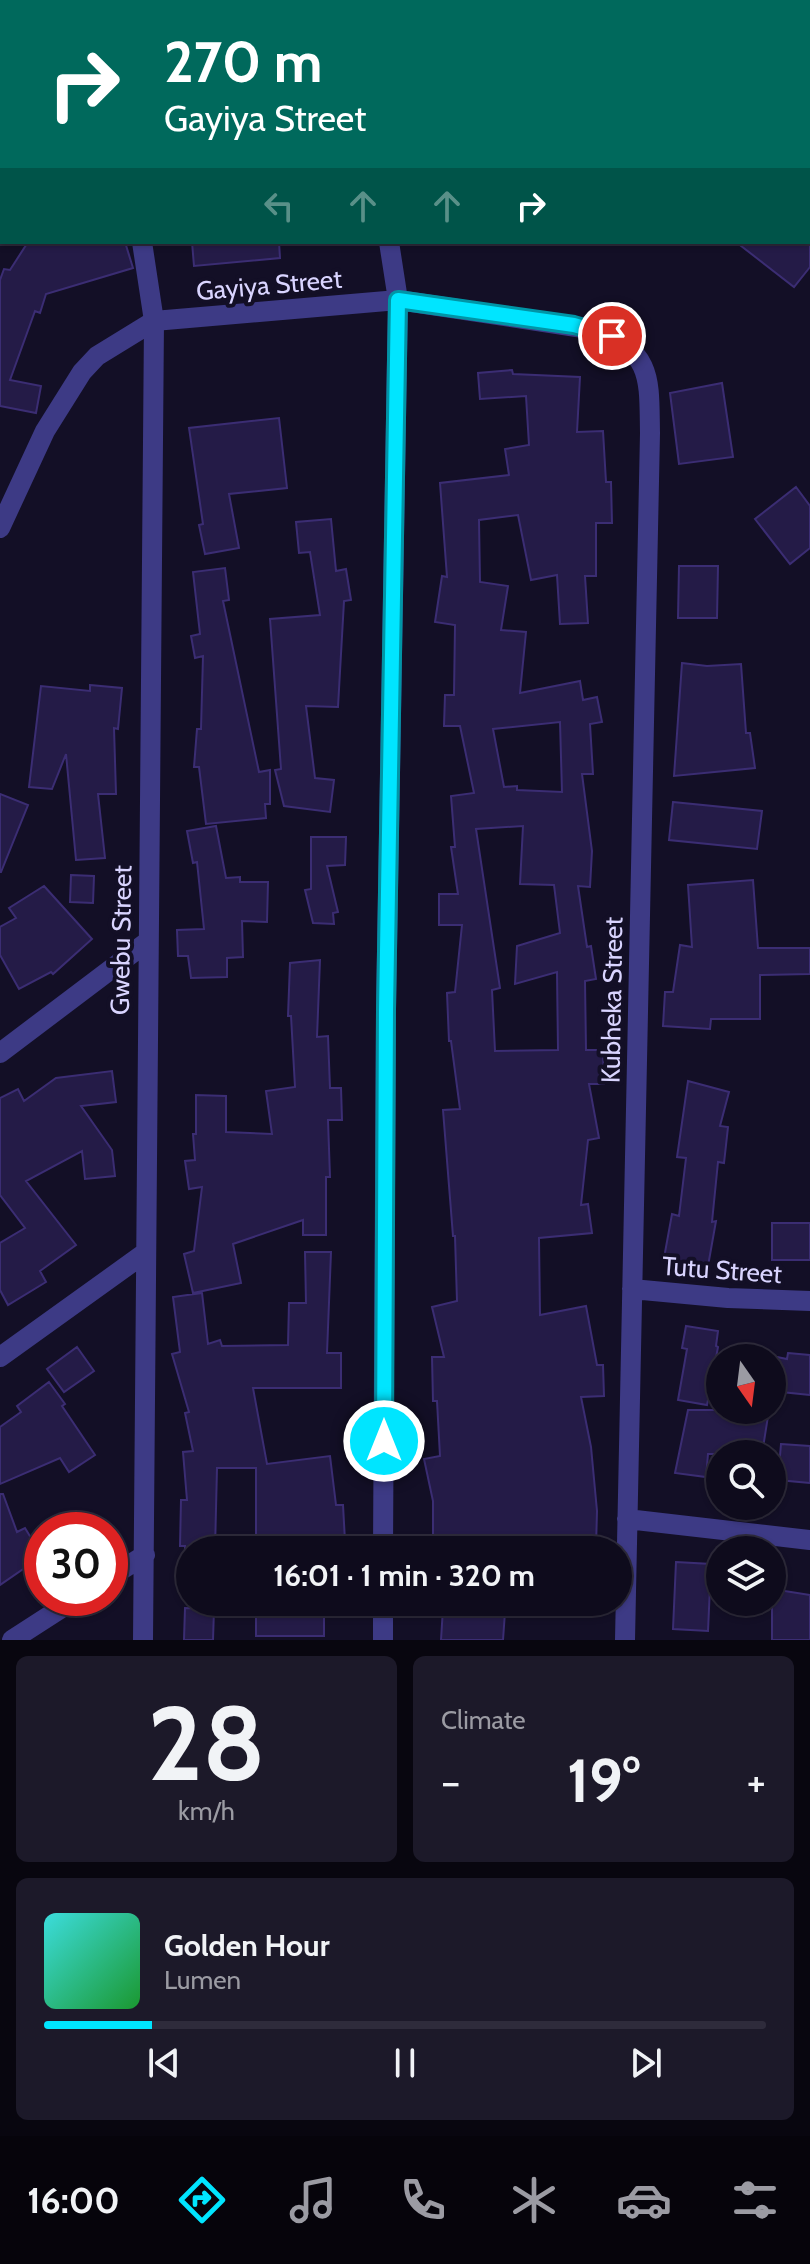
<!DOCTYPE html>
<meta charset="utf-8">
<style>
:root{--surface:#0e0b1c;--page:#1c1929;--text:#f1f3f6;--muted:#9b9ba3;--line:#2e2b3b;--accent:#00e5ff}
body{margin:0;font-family:Cabin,sans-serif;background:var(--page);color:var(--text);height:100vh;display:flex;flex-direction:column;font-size:30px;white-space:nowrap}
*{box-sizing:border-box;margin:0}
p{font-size:26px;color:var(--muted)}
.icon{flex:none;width:44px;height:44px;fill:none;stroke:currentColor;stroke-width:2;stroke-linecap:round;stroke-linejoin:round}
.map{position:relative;height:1640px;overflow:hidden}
.side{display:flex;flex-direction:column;gap:16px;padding:16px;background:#08060f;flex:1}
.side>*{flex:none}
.banner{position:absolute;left:0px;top:0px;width:810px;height:244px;box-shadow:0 2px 6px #0004,0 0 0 2px var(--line);background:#00695c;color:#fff;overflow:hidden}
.needle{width:52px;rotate:166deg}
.fabs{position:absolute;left:706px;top:1344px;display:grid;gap:16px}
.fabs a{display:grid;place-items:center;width:80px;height:80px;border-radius:50%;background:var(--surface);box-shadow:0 2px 6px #0004,0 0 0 2px var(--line);font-size:40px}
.speed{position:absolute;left:24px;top:1512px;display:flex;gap:16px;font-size:40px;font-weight:700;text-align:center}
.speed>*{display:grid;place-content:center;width:104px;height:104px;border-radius:50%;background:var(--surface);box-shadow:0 2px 6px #0004,0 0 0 2px var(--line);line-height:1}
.speed .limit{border:12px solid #d22;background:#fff;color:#111}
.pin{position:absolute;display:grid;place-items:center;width:68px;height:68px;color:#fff;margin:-34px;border:4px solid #fff;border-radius:50%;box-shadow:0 2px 8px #0007}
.me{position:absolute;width:88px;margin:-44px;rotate:0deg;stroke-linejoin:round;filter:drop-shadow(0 0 6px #0008)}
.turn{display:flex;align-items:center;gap:28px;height:168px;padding:0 32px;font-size:36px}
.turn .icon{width:104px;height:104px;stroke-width:2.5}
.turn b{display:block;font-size:56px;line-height:68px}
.lanes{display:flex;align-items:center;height:76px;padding:0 32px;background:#0003;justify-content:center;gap:40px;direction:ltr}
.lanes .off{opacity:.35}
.big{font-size:60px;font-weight:800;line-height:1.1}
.side .card{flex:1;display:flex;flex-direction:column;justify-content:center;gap:12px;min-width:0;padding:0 28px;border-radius:12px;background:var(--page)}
.side .dial{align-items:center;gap:0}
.dial b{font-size:104px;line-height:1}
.song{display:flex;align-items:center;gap:24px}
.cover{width:96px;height:96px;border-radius:12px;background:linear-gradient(135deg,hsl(180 70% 55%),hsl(130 70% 35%))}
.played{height:8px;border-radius:4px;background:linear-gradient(90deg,var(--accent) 15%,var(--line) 15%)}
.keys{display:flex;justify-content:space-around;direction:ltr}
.heat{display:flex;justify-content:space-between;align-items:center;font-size:44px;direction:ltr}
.side .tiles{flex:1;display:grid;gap:16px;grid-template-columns:1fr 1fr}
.card:last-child{grid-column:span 2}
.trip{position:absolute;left:176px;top:1536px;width:456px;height:80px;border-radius:40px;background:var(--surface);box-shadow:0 2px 6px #0004,0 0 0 2px var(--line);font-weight:800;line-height:80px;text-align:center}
.tab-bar{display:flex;height:128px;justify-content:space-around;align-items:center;background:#06040b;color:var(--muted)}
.tab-bar .icon{width:56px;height:56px}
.tab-bar .selected{color:var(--accent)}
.tab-bar b{font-size:36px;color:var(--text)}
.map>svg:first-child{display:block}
</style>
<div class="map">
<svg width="810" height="1640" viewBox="0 0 810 1640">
<rect width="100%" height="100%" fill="#130f26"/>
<path fill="#241b47" stroke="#3b2d73" stroke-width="2" fill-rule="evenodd" d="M 28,242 L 125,242 L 133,268 L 46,294 L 40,313 L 35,311 L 10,380 L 41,386 L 36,413 L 0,406 L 0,280 L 4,269 L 10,270 Z
M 192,242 L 279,242 L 280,258 L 194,266 Z
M 736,242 L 810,242 L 810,267 L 794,287 Z
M 512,370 L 513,374 L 580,377 L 577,432 L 603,431 L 606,482 L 611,482 L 612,523 L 596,523 L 596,576 L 585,576 L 588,623 L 560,624 L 557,575 L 531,580 L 518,515 L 479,520 L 480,582 L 508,586 L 501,630 L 526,632 L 520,693 L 580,681 L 583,700 L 597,697 L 602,722 L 590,724 L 593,774 L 582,774 L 592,851 L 590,887 L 578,886 L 587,947 L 591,946 L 596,979 L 585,981 L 586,1050 L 603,1050 L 604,1084 L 589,1084 L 599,1138 L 588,1140 L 581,1205 L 588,1204 L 592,1233 L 539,1238 L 540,1315 L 586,1306 L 597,1365 L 603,1365 L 604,1396 L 581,1397 L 591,1447 L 597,1511 L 596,1547 L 499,1546 L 498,1550 L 433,1550 L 433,1501 L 424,1459 L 440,1456 L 437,1401 L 433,1401 L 432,1357 L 444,1357 L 432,1307 L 457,1301 L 455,1236 L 453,1236 L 443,1110 L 460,1109 L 451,1041 L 449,1041 L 447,993 L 455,992 L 462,925 L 439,925 L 439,894 L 458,894 L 451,847 L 455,847 L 451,796 L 474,793 L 460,726 L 444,726 L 445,695 L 454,695 L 455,625 L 435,622 L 442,576 L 447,577 L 440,483 L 509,475 L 505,449 L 529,445 L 526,396 L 480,399 L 478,373 ZM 560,722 L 562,792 L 517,790 L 517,786 L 504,787 L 493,729 ZM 523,826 L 520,884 L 554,885 L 560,933 L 517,946 L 515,984 L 557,972 L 558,1050 L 495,1051 L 492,990 L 500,988 L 476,829 Z
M 722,383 L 733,457 L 679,464 L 670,393 Z
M 279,418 L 287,488 L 229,494 L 239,548 L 205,554 L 199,525 L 203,524 L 189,428 Z
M 796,487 L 810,506 L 810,548 L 790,564 L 755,519 Z
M 331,519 L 336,571 L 346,569 L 351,600 L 344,601 L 338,707 L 306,706 L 315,778 L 334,780 L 330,812 L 284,806 L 275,770 L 281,769 L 270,619 L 320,615 L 310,552 L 299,553 L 296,522 Z
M 679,566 L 718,566 L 717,618 L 678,618 Z
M 225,568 L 229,600 L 223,601 L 259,772 L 270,770 L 270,804 L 265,804 L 266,818 L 206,824 L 199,767 L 194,767 L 197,729 L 201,729 L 203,656 L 195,658 L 191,636 L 200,634 L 193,572 Z
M 682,663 L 707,666 L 741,664 L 746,733 L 750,733 L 755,768 L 674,776 Z
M 90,685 L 122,688 L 118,729 L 114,728 L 116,794 L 98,794 L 105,858 L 76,860 L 66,754 L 52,789 L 29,787 L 41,686 L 90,691 Z
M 0,794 L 28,805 L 1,872 L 0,872 Z
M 673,802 L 762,811 L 757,849 L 669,840 Z
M 216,826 L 226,878 L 240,877 L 240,882 L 268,882 L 267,922 L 242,921 L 243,957 L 227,958 L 227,977 L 191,978 L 188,956 L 178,956 L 177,930 L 204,929 L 197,862 L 193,863 L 187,831 Z
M 311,837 L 346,837 L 345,865 L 327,866 L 338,912 L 333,913 L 334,924 L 313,923 L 305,890 L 311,889 Z
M 71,875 L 94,876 L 93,903 L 70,902 Z
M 753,880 L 758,948 L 810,948 L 810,974 L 760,975 L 760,1019 L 711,1019 L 710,1029 L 663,1026 L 665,992 L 673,992 L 680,945 L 692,947 L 688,885 Z
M 44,886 L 92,939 L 53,974 L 51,972 L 19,989 L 0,955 L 0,927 L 16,918 L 9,908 Z
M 320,960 L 317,1037 L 328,1036 L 330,1088 L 341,1088 L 342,1120 L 328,1120 L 330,1177 L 326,1177 L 326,1235 L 303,1235 L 303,1220 L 233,1244 L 241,1283 L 193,1293 L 184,1254 L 194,1251 L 202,1187 L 189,1189 L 185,1161 L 195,1160 L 193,1134 L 196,1134 L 196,1095 L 226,1096 L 226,1132 L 272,1134 L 266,1091 L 295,1087 L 291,1016 L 288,1016 L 290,963 Z
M 112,1071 L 116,1102 L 81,1106 L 112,1150 L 115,1176 L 85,1179 L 82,1151 L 26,1181 L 76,1245 L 40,1271 L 46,1282 L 8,1305 L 0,1290 L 0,1243 L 25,1228 L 0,1195 L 0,1098 L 18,1089 L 24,1101 L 56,1078 Z
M 688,1081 L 729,1092 L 720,1126 L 728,1127 L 724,1163 L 718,1162 L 712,1222 L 716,1221 L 708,1266 L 664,1258 L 672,1214 L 679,1216 L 686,1158 L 677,1157 Z
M 772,1223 L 810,1223 L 810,1260 L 772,1260 Z
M 305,1252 L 331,1252 L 327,1353 L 341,1353 L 341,1388 L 253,1388 L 267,1464 L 330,1456 L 336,1505 L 343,1505 L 345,1541 L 315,1542 L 316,1550 L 256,1550 L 256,1468 L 217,1468 L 215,1550 L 185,1550 L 185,1546 L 180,1546 L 181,1500 L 187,1500 L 183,1452 L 193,1451 L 185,1413 L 189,1412 L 172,1354 L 180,1352 L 173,1297 L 202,1293 L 208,1344 L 220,1340 L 222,1346 L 288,1345 L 289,1303 L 306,1303 Z
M 686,1326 L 718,1331 L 716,1346 L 718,1347 L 707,1405 L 678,1400 L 687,1349 L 682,1348 Z
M 77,1347 L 94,1371 L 64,1392 L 47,1369 Z
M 788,1353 L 810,1355 L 810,1395 L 772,1391 L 772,1356 L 787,1359 Z
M 49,1382 L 65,1404 L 62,1406 L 95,1455 L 69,1472 L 60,1458 L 0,1484 L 0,1427 L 21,1412 L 17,1406 Z
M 688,1410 L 769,1410 L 762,1454 L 708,1454 L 706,1477 L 675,1473 Z
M 781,1444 L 810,1446 L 810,1483 L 778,1480 Z
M 0,1494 L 3,1494 L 17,1532 L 25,1528 L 42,1556 L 0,1585 Z
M 676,1562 L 711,1564 L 708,1631 L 673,1629 Z
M 772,1589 L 810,1595 L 810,1640 L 772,1640 Z
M 256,1603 L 324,1604 L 324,1636 L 256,1636 Z
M 185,1608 L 214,1609 L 213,1640 L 184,1640 Z
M 443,1608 L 505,1612 L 503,1640 L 441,1640 Z"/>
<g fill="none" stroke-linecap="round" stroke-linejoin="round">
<path stroke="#3d3a85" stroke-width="20" d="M 104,0 L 104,2
M 352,0 L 352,2
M 142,242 L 154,321 L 143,1640
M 0,528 L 45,431 L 82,372 L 97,356 L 154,321 L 398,300 L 596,330 C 653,353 649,378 650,433 L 625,1640
M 0,1053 L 147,942
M 632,1289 L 728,1298 L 810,1301
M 0,1357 L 145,1253
M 627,1519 L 810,1540
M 383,1550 L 386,1010 L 398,300 L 389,242
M 110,1577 L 145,1555
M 12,1640 L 77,1598
M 383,1640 L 383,1602"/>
</g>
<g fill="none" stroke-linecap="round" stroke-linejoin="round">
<g stroke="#0095a6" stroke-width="20">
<path id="route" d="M 384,1441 L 386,1010 L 398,300 L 574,325 L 612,336"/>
</g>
<use href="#route" stroke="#00e5ff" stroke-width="14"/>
</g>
<g text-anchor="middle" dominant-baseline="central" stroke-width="8" stroke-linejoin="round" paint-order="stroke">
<g font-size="26" fill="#d9d4ff" stroke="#130f26">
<text transform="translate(269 285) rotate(-5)">Gayiya Street</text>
<text transform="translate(121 940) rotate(-89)">Gwebu Street</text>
<text transform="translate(612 1000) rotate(-89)">Kubheka Street</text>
<text transform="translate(722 1270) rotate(4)">Tutu Street</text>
</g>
</g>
</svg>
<div class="fabs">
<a><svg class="needle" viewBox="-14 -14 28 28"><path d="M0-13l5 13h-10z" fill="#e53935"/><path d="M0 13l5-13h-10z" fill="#9b9ba3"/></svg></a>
<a><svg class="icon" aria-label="search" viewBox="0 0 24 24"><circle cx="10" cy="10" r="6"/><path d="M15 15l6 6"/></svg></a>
<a><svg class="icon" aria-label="layers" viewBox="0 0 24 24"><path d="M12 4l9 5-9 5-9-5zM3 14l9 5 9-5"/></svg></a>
</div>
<div class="speed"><div class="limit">30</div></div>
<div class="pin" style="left:612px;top:336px;background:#d93025"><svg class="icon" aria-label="arrive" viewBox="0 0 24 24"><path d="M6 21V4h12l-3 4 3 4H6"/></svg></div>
<svg class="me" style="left:384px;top:1441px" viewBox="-20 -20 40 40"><circle r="17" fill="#00e5ff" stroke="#fff" stroke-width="3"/><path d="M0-11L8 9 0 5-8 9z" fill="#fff"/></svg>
<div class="trip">16:01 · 1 min · 320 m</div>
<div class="banner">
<div class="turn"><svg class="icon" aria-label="right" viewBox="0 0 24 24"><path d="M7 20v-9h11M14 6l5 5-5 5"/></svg><div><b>270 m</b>Gayiya Street</div></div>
<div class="lanes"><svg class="icon off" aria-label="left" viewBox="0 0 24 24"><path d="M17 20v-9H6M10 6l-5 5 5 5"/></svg><svg class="icon off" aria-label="ahead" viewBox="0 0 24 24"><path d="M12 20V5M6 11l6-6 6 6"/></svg><svg class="icon off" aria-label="ahead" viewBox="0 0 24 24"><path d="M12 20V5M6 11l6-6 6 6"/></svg><svg class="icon" aria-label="right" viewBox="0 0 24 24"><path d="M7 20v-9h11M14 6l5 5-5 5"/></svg></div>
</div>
</div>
<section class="side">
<div class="tiles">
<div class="card dial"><b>28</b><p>km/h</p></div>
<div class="card"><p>Climate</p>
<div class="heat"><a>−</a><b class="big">19°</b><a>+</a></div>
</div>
<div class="card">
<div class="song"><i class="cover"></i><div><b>Golden Hour</b><p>Lumen</p></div></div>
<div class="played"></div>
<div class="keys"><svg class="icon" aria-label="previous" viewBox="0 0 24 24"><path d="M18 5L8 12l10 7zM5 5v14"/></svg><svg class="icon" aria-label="pause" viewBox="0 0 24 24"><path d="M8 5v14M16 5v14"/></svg><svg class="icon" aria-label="next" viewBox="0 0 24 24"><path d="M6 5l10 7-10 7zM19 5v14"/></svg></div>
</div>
</div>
</section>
<nav class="tab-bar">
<b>16:00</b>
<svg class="icon selected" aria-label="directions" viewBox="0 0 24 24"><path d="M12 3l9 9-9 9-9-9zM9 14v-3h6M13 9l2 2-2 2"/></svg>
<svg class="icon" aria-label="music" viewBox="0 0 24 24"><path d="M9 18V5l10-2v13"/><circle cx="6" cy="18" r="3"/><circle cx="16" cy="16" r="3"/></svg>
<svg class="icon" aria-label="phone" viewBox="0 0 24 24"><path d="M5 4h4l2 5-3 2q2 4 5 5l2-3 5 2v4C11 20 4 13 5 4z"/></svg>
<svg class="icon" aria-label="climate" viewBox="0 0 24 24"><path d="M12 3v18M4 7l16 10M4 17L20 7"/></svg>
<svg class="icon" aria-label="car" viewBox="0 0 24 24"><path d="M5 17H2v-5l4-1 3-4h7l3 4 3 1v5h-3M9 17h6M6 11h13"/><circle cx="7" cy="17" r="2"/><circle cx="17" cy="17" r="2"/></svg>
<svg class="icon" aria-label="filters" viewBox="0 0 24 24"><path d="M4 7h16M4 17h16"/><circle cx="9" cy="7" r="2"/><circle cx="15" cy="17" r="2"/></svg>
</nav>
